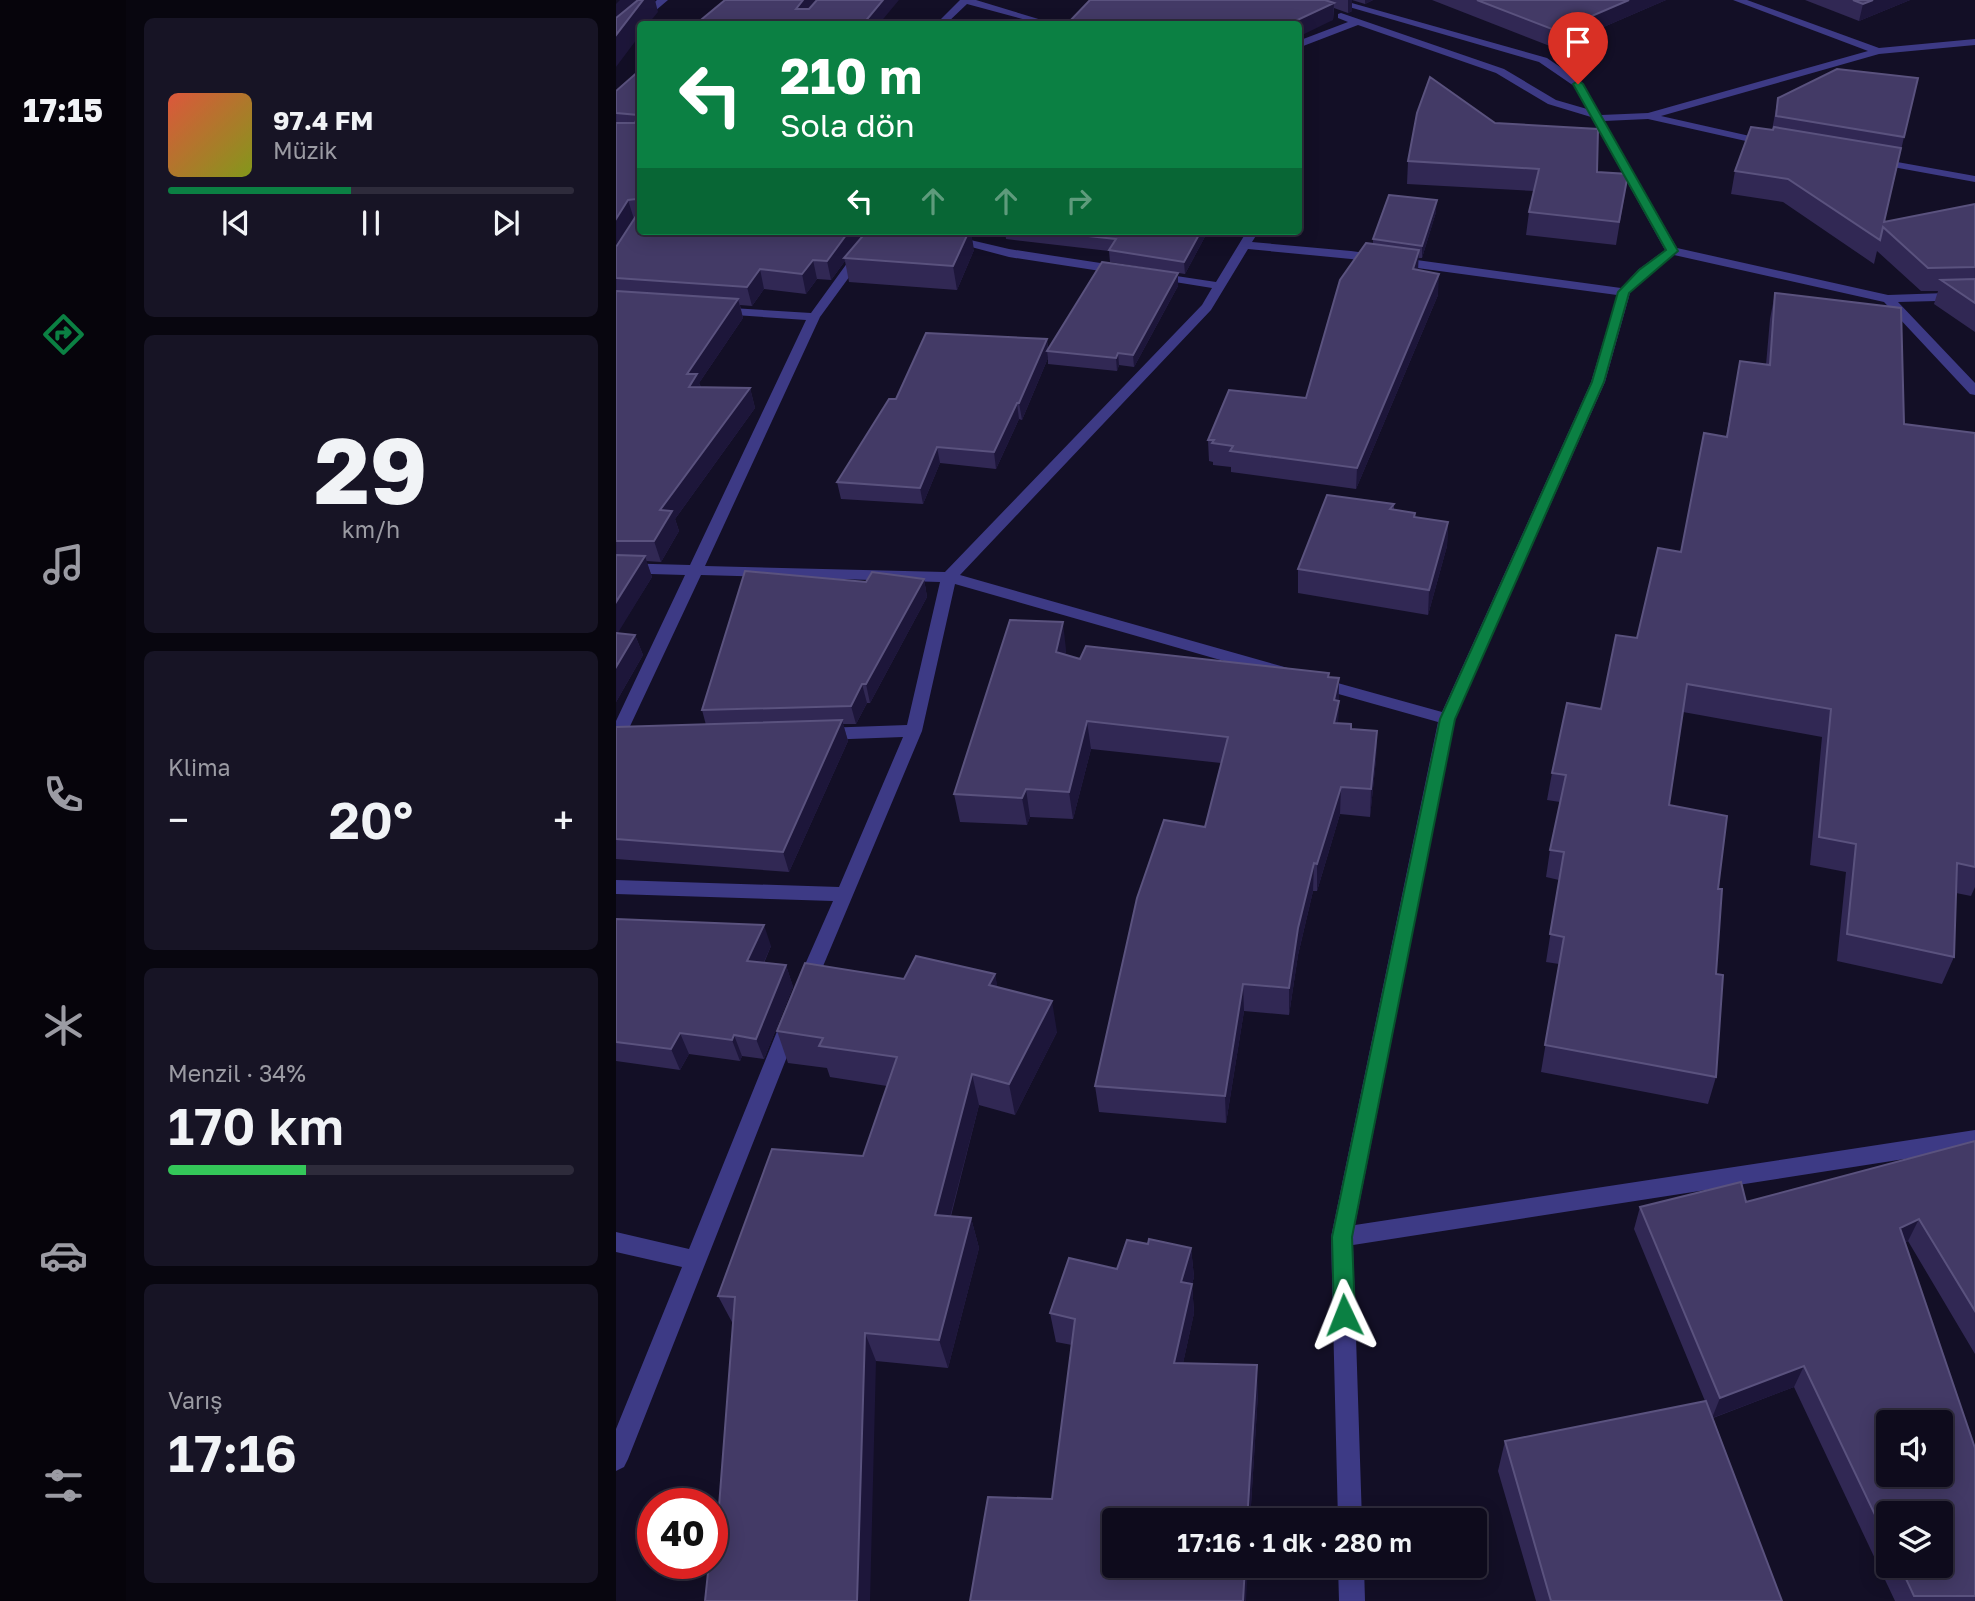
<!DOCTYPE html>
<html lang="tr">
<meta charset="utf-8">
<style>
:root{--surface:#0e0b1c;--page:#171425;--text:#f1f3f6;--muted:#9b9ba3;--line:#2e2b3b;--accent:#0b8043}
body{margin:0;font-family:"Golos Text",sans-serif;background:var(--page);color:var(--text);height:100vh;display:flex;flex-direction:column;font-size:26px;white-space:nowrap}
*{box-sizing:border-box;margin:0}
p{font-size:23px;color:var(--muted)}
.icon{flex:none;width:38px;height:38px;fill:none;stroke:currentColor;stroke-width:2;stroke-linecap:round;stroke-linejoin:round}
.map{position:relative;flex:1;overflow:hidden}
.details{display:flex;flex-direction:column;gap:18px;padding:18px;background:#08060f;width:490px}
.details>*{flex:none}
.guide{position:absolute;left:21px;top:21px;width:665px;height:214px;border-radius:7px;box-shadow:0 4px 18px #0003,0 0 0 2px var(--line);background:#0b8043;color:#fff;overflow:hidden}
.buttons{position:absolute;left:1260px;top:1410px;display:grid;gap:14px}
.buttons a{display:grid;place-items:center;width:77px;height:77px;border-radius:7px;background:var(--surface);box-shadow:0 4px 18px #0003,0 0 0 2px var(--line);font-size:35px}
.speed{position:absolute;left:21px;top:1488px;display:flex;gap:14px;font-size:35px;font-weight:700;text-align:center}
.speed>*{display:grid;place-content:center;width:91px;height:91px;border-radius:50%;background:var(--surface);box-shadow:0 4px 18px #0003,0 0 0 2px var(--line);line-height:1}
.speed .limit{border:10px solid #d22;background:#fff;color:#111}
.pin{position:absolute;display:grid;place-items:center;width:60px;height:60px;color:#fff;margin:-72px -30px;border-radius:50% 50% 50% 0;rotate:-45deg;box-shadow:0 0 7px #0007}
.pin .icon{rotate:45deg}
.me{position:absolute;width:77px;margin:-38px;rotate:358deg;stroke-linejoin:round;filter:drop-shadow(0 0 5px #0008)}
.turn{display:flex;align-items:center;gap:24px;height:147px;padding:0 28px;font-size:32px}
.turn .icon{width:91px;height:91px;stroke-width:2.5}
.turn b{display:block;font-size:49px;line-height:60px}
.lanes{display:flex;align-items:center;height:66px;padding:0 28px;background:#0003;justify-content:center;gap:35px;direction:ltr}
.lanes .off{opacity:.35}
.big{font-size:52px;font-weight:600;line-height:1.1}
.details .widget{flex:1;display:flex;flex-direction:column;justify-content:center;gap:10px;min-width:0;padding:0 24px;border-radius:10px;background:var(--page)}
.details .dial{align-items:center;gap:0}
.dial b{font-size:91px;line-height:1}
.song{display:flex;align-items:center;gap:21px}
.cover{width:84px;height:84px;border-radius:10px;background:linear-gradient(135deg,hsl(10 70% 55%),hsl(70 70% 35%))}
.played{height:7px;border-radius:4px;background:linear-gradient(90deg,var(--accent) 45%,var(--line) 45%)}
.keys{display:flex;justify-content:space-around;direction:ltr}
.heat{display:flex;justify-content:space-between;align-items:center;font-size:38px;direction:ltr}
.charge{height:10px;border-radius:5px;background:linear-gradient(90deg,#34c759 34%,var(--line) 0)}
.trip{position:absolute;left:486px;top:1508px;width:385px;height:70px;border-radius:7px;background:var(--surface);box-shadow:0 4px 18px #0003,0 0 0 2px var(--line);font-weight:600;line-height:70px;text-align:center}
main{display:flex;flex:1;min-height:0}
.tabs{display:flex;flex-direction:column;width:126px;justify-content:space-around;align-items:center;background:#06040b;color:var(--muted)}
.tabs .icon{width:49px;height:49px}
.tabs .on{color:var(--accent)}
.tabs b{font-size:32px;color:var(--text)}
.map>svg:first-child{display:block}
</style>
<main>
<nav class="tabs">
<b>17:15</b>
<svg class="icon on" aria-label="directions" viewBox="0 0 24 24"><path d="M12 3l9 9-9 9-9-9zM9 14v-3h6M13 9l2 2-2 2"/></svg>
<svg class="icon" aria-label="music" viewBox="0 0 24 24"><path d="M9 18V5l10-2v13"/><circle cx="6" cy="18" r="3"/><circle cx="16" cy="16" r="3"/></svg>
<svg class="icon" aria-label="phone" viewBox="0 0 24 24"><path d="M5 4h4l2 5-3 2q2 4 5 5l2-3 5 2v4C11 20 4 13 5 4z"/></svg>
<svg class="icon" aria-label="climate" viewBox="0 0 24 24"><path d="M12 3v18M4 7l16 10M4 17L20 7"/></svg>
<svg class="icon" aria-label="car" viewBox="0 0 24 24"><path d="M5 17H2v-5l4-1 3-4h7l3 4 3 1v5h-3M9 17h6M6 11h13"/><circle cx="7" cy="17" r="2"/><circle cx="17" cy="17" r="2"/></svg>
<svg class="icon" aria-label="filters" viewBox="0 0 24 24"><path d="M4 7h16M4 17h16"/><circle cx="9" cy="7" r="2"/><circle cx="15" cy="17" r="2"/></svg>
</nav>
<section class="details">
<div class="widget">
<div class="song"><i class="cover"></i><div><b>97.4 FM</b><p>Müzik</p></div></div>
<div class="played"></div>
<div class="keys"><svg class="icon" aria-label="previous" viewBox="0 0 24 24"><path d="M18 5L8 12l10 7zM5 5v14"/></svg><svg class="icon" aria-label="pause" viewBox="0 0 24 24"><path d="M8 5v14M16 5v14"/></svg><svg class="icon" aria-label="next" viewBox="0 0 24 24"><path d="M6 5l10 7-10 7zM19 5v14"/></svg></div>
</div>
<div class="widget dial"><b>29</b><p>km/h</p></div>
<div class="widget"><p>Klima</p>
<div class="heat"><a>−</a><b class="big">20°</b><a>+</a></div>
</div>
<div class="widget"><p>Menzil · 34%</p><b class="big">170 km</b><div class="charge"></div></div>
<div class="widget"><p>Varış</p><b class="big">17:16</b></div>
</section>
<div class="map">
<svg width="1359" height="1601" viewBox="0 0 1359 1601">
<rect width="100%" height="100%" fill="#130f26"/>
<g fill="none" stroke-linecap="round" stroke-linejoin="round">
<path fill="#3d3a85" fill-rule="evenodd" d="M 41,0 L 52,0 L 0,44 L 0,36 Z
M 344,0 L 360,0 L 439,24 L 425,24 L 351,4 L 330,24 L 320,24 Z
M 709,0 L 725,0 L 931,58 L 966,82 L 985,115 L 1032,113 L 1252,51 L 1117,0 L 1131,0 L 1263,48 L 1359,39 L 1359,45 L 1263,54 L 1045,116 L 1156,141 L 1158,143 L 1152,146 L 1032,119 L 988,121 L 1061,248 L 1272,295 L 1359,292 L 1359,300 L 1282,302 L 1359,383 L 1359,395 L 1354,394 L 1268,302 L 1058,255 L 1031,275 L 1014,293 L 989,382 L 839,719 L 739,1225 L 1359,1130 L 1359,1148 L 737,1245 L 746,1521 L 722,1521 L 715,1237 L 822,722 L 694,686 L 692,682 L 700,677 L 826,712 L 975,382 L 1001,295 L 735,259 L 632,249 L 595,310 L 344,575 L 672,668 L 674,672 L 672,676 L 660,676 L 339,584 L 306,731 L 197,990 L 190,993 L 183,990 L 180,985 L 217,901 L 0,894 L 0,880 L 223,887 L 287,737 L 207,740 L 199,734 L 207,728 L 291,725 L 324,582 L 85,575 L 8,739 L 0,745 L 0,721 L 69,575 L 0,573 L 0,563 L 74,565 L 190,320 L 104,314 L 100,313 L 100,307 L 195,313 L 250,237 L 261,231 L 275,231 L 258,243 L 204,317 L 89,566 L 329,572 L 586,305 L 596,288 L 534,278 L 534,272 L 600,282 L 631,231 L 643,231 L 636,242 L 735,251 L 1005,288 L 1023,269 L 1049,250 L 975,117 L 932,104 L 880,73 L 742,25 L 682,48 L 682,41 L 732,22 L 722,18 L 722,14 L 725,13 L 888,69 L 940,100 L 971,109 L 958,86 L 923,62 Z
M 1259,158 L 1359,176 L 1359,182 L 1255,163 L 1255,159 Z
M 295,231 L 316,231 L 393,249 L 504,266 L 510,270 L 504,274 L 393,257 Z
M 174,1016 L 181,1018 L 184,1024 L 12,1459 L 8,1467 L 0,1471 L 0,1429 L 66,1267 L 0,1252 L 0,1232 L 73,1249 L 164,1024 L 167,1018 Z
M 722,1566 L 748,1566 L 749,1601 L 723,1601 Z"/>
</g>
<path fill="#312854" fill-rule="evenodd" d="M 474,0 L 757,0 L 749,4 L 736,0 L 736,11 L 732,13 L 718,8 L 717,20 L 682,24 Z
M 816,0 L 1050,0 L 939,48 Z
M 1189,0 L 1294,0 L 1243,21 Z
M 1302,78 L 1268,222 L 1359,204 L 1359,332 L 1318,304 L 1322,291 L 1305,291 L 1261,251 L 1258,264 L 1167,202 L 1115,194 L 1119,171 L 1156,130 L 1162,98 Z
M 0,91 L 244,231 L 245,237 L 358,250 L 341,290 L 233,282 L 229,261 L 215,280 L 201,279 L 190,294 L 148,289 L 136,306 L 124,305 L 127,318 L 83,383 L 85,387 L 134,388 L 139,408 L 59,519 L 63,531 L 45,562 L 30,561 L 36,577 L 1,633 L 19,635 L 27,655 L 0,702 Z
M 879,123 L 981,172 L 1012,174 L 1000,245 L 910,235 L 913,212 L 918,191 L 791,184 L 792,161 Z
M 820,212 L 806,258 L 802,258 L 802,270 L 822,295 L 740,489 L 615,472 L 615,467 L 597,465 L 597,462 L 593,461 L 592,440 L 690,398 L 757,244 L 757,239 Z
M 389,231 L 592,231 L 569,274 L 494,262 L 493,251 L 390,239 Z
M 562,273 L 562,286 L 518,367 L 503,365 L 501,371 L 432,364 L 432,358 L 406,420 L 403,419 L 380,469 L 324,463 L 307,504 L 225,499 L 221,482 L 280,399 L 431,339 L 432,349 Z
M 1159,293 L 1288,424 L 1359,433 L 1359,887 L 1355,896 L 1340,893 L 1338,957 L 1326,984 L 1221,961 L 1230,872 L 1194,865 L 1206,737 L 1067,712 L 1053,805 L 1102,889 L 1100,974 L 1100,1077 L 1092,1104 L 925,1072 L 943,964 L 930,962 L 943,880 L 930,877 L 934,850 L 944,802 L 931,800 L 936,773 L 985,709 L 1065,552 L 1110,437 L 1124,361 L 1150,365 L 1154,319 Z
M 778,504 L 778,510 L 799,517 L 832,522 L 831,546 L 812,615 L 682,593 L 682,569 Z
M 308,579 L 311,597 L 254,703 L 251,703 L 240,724 L 227,724 L 232,741 L 173,872 L 0,859 L 0,727 L 90,725 L 86,710 L 250,582 Z
M 450,650 L 449,654 L 464,659 L 723,678 L 722,723 L 735,729 L 761,731 L 760,759 L 754,817 L 724,814 L 701,891 L 697,891 L 682,955 L 673,1015 L 628,1011 L 610,1123 L 483,1112 L 479,1086 L 589,827 L 605,763 L 475,749 L 457,819 L 414,817 L 411,825 L 344,822 L 338,794 Z
M 0,919 L 155,946 L 148,963 L 170,965 L 177,987 L 148,1059 L 126,1056 L 124,1061 L 73,1054 L 64,1070 L 0,1061 Z
M 379,974 L 381,987 L 441,1032 L 399,1115 L 363,1105 L 335,1216 L 355,1218 L 363,1248 L 332,1368 L 260,1361 L 100,1546 L 117,1324 L 102,1296 L 247,1156 L 271,1086 L 214,1077 L 211,1068 L 172,1063 L 161,1031 L 288,979 Z
M 1359,1141 L 1359,1354 L 1292,1241 L 1289,1243 L 1359,1448 L 1359,1601 L 1279,1601 L 1178,1387 L 1097,1418 L 1166,1601 L 920,1601 L 882,1471 L 889,1441 L 1089,1401 L 1018,1229 L 1024,1207 L 1130,1202 ZM 1272,1514 L 1325,1566 L 1272,1566 Z
M 532,1244 L 575,1248 L 578,1277 L 576,1284 L 578,1313 L 567,1363 L 642,1393 L 634,1521 L 499,1521 L 436,1499 L 456,1345 L 440,1342 L 434,1313 L 501,1269 Z"/>
<path fill="#1d163a" d="M 4,0 L 39,0 L 42,12 L 32,24 L 24,24 L 24,35 L 0,67 L 0,4 Z
M 187,0 L 206,0 L 184,24 L 180,9 Z
M 267,0 L 283,0 L 263,24 L 247,24 Z
M 732,0 L 736,0 L 736,11 L 732,13 Z
M 749,0 L 757,0 L 749,4 Z
M 1013,0 L 1050,0 L 939,48 L 941,31 Z
M 1257,0 L 1294,0 L 1243,21 L 1247,4 Z
M 718,3 L 717,20 L 682,37 L 682,24 L 673,24 Z
M 12,200 L 18,219 L 0,247 L 0,219 Z
M 821,200 L 820,212 L 806,258 L 806,246 Z
M 233,231 L 244,231 L 246,238 L 228,258 L 229,261 L 215,280 L 211,261 Z
M 353,231 L 355,231 L 358,250 L 341,290 L 337,266 Z
M 585,231 L 592,231 L 569,274 L 568,262 Z
M 803,250 L 802,271 L 797,269 Z
M 197,260 L 201,279 L 190,294 L 186,274 Z
M 144,269 L 148,289 L 136,306 L 131,287 Z
M 562,273 L 562,286 L 518,367 L 517,355 Z
M 823,274 L 822,295 L 740,489 L 741,468 Z
M 122,299 L 127,318 L 83,383 L 87,394 L 79,407 L 71,374 Z
M 431,339 L 432,351 L 431,351 L 432,358 L 406,420 L 403,403 Z
M 502,353 L 503,365 L 501,371 L 500,358 Z
M 134,388 L 139,408 L 59,519 L 63,531 L 45,562 L 38,541 L 44,510 Z
M 401,403 L 403,419 L 380,469 L 378,452 Z
M 321,447 L 324,463 L 307,504 L 304,488 Z
M 832,522 L 831,546 L 812,615 L 813,590 Z
M 29,556 L 36,577 L 0,636 L 0,602 Z
M 308,579 L 311,597 L 254,703 L 250,684 Z
M 447,622 L 450,650 L 444,679 L 440,652 Z
M 19,635 L 27,655 L 0,702 L 0,667 Z
M 723,678 L 722,728 L 717,751 L 718,700 Z
M 246,684 L 251,703 L 240,724 L 235,706 Z
M 226,720 L 232,741 L 173,872 L 167,852 Z
M 471,721 L 475,749 L 457,819 L 453,792 Z
M 761,731 L 760,759 L 754,817 L 755,789 Z
M 725,787 L 724,814 L 701,891 L 701,864 Z
M 410,789 L 414,817 L 411,825 L 406,798 Z
M 698,863 L 697,891 L 682,955 L 673,1015 L 673,988 L 682,928 Z
M 148,925 L 155,946 L 139,982 L 131,961 Z
M 170,965 L 177,987 L 148,1059 L 140,1039 Z
M 379,974 L 385,1005 L 373,985 Z
M 627,984 L 628,1011 L 610,1123 L 609,1096 Z
M 436,1001 L 441,1032 L 399,1115 L 393,1084 Z
M 64,1033 L 73,1054 L 64,1070 L 55,1049 Z
M 118,1035 L 126,1056 L 124,1061 L 116,1040 Z
M 356,1074 L 363,1105 L 327,1244 L 319,1215 Z
M 355,1218 L 363,1248 L 332,1368 L 323,1340 Z
M 1303,1219 L 1292,1241 L 1273,1250 L 1284,1228 Z
M 575,1248 L 578,1277 L 576,1284 L 578,1313 L 561,1391 L 558,1363 L 565,1282 Z
M 249,1333 L 260,1361 L 254,1601 L 241,1601 Z
M 641,1365 L 642,1393 L 634,1521 L 631,1521 Z
M 1188,1366 L 1178,1387 L 1096,1418 L 1104,1398 Z
M 629,1566 L 632,1566 L 630,1601 L 627,1601 Z"/>
<path fill="#433a66" stroke="#5a527e" stroke-width="2" fill-rule="evenodd" d="M 22,0 L 27,0 L 0,35 L 0,18 Z
M 109,0 L 187,0 L 180,9 L 193,9 L 201,0 L 267,0 L 247,24 L 248,24 L 80,24 Z
M 474,0 L 709,0 L 718,3 L 673,24 L 451,24 Z
M 861,0 L 1013,0 L 941,31 Z
M 1237,0 L 1257,0 L 1247,4 Z
M 1221,69 L 1302,78 L 1288,137 L 1160,116 L 1162,98 Z
M 24,70 L 24,231 L 233,231 L 211,261 L 197,260 L 186,274 L 144,269 L 131,287 L 0,278 L 0,247 L 22,213 L 20,199 L 12,200 L 0,219 L 0,123 L 19,123 L 22,115 L 0,113 L 0,91 Z
M 814,77 L 879,123 L 982,129 L 981,172 L 1012,174 L 1003,222 L 913,212 L 923,169 L 792,161 L 801,113 Z
M 1135,127 L 1157,130 L 1158,127 L 1285,148 L 1268,222 L 1359,204 L 1359,267 L 1312,268 L 1267,227 L 1264,240 L 1172,179 L 1119,171 Z
M 773,195 L 821,200 L 806,246 L 757,239 Z
M 251,231 L 353,231 L 337,266 L 228,258 Z
M 426,231 L 585,231 L 568,262 L 493,250 L 500,239 Z
M 750,243 L 803,250 L 797,269 L 823,274 L 741,468 L 614,451 L 617,446 L 596,443 L 598,440 L 592,440 L 613,390 L 690,398 L 724,280 Z
M 486,262 L 562,273 L 517,355 L 502,353 L 500,358 L 431,351 Z
M 1359,279 L 1359,303 L 1325,280 Z
M 0,291 L 122,299 L 71,374 L 81,374 L 73,387 L 134,388 L 44,510 L 56,511 L 38,541 L 0,541 Z
M 1159,293 L 1285,308 L 1288,424 L 1359,433 L 1359,867 L 1341,863 L 1338,957 L 1231,934 L 1240,844 L 1203,837 L 1215,709 L 1071,684 L 1053,805 L 1111,816 L 1102,889 L 1106,889 L 1100,974 L 1107,975 L 1100,1077 L 929,1045 L 948,937 L 934,934 L 948,852 L 934,850 L 950,775 L 936,773 L 951,703 L 985,709 L 1000,635 L 1021,638 L 1042,548 L 1065,552 L 1088,433 L 1111,437 L 1124,361 L 1154,365 Z
M 310,333 L 431,339 L 403,403 L 401,403 L 378,452 L 321,447 L 304,488 L 221,482 L 273,399 L 280,399 Z
M 711,495 L 778,504 L 774,509 L 799,513 L 798,517 L 832,522 L 813,590 L 682,569 Z
M 0,555 L 29,556 L 0,602 Z
M 129,571 L 250,582 L 256,572 L 308,579 L 250,684 L 246,684 L 235,706 L 86,710 Z
M 394,620 L 447,622 L 440,652 L 464,659 L 470,646 L 713,673 L 712,677 L 723,678 L 718,700 L 723,701 L 718,723 L 735,724 L 735,729 L 761,731 L 755,789 L 725,787 L 701,864 L 698,863 L 682,928 L 673,988 L 627,984 L 609,1096 L 479,1086 L 521,898 L 548,820 L 589,827 L 612,737 L 471,721 L 453,792 L 410,789 L 406,798 L 338,794 Z
M 0,633 L 19,635 L 0,667 Z
M 226,720 L 167,852 L 0,839 L 0,727 Z
M 0,919 L 148,925 L 131,961 L 170,965 L 140,1039 L 118,1035 L 116,1040 L 64,1033 L 55,1049 L 0,1042 Z
M 300,956 L 379,974 L 373,985 L 436,1001 L 393,1084 L 356,1074 L 319,1215 L 355,1218 L 323,1340 L 249,1333 L 241,1601 L 89,1601 L 93,1563 L 96,1563 L 96,1546 L 100,1546 L 119,1297 L 102,1296 L 156,1149 L 247,1156 L 281,1057 L 203,1046 L 207,1038 L 161,1031 L 189,963 L 288,979 Z
M 1359,1141 L 1359,1311 L 1303,1219 L 1284,1228 L 1359,1448 L 1359,1596 L 1298,1596 L 1284,1566 L 1325,1566 L 1325,1514 L 1272,1514 L 1272,1542 L 1188,1366 L 1104,1398 L 1024,1207 L 1125,1182 L 1130,1202 ZM 1272,1423 L 1325,1423 L 1325,1475 L 1272,1475 Z
M 533,1239 L 575,1248 L 565,1282 L 576,1284 L 558,1363 L 641,1365 L 631,1521 L 499,1521 L 499,1566 L 629,1566 L 627,1601 L 354,1601 L 372,1497 L 436,1499 L 459,1319 L 434,1313 L 453,1258 L 501,1269 L 511,1240 L 532,1244 Z
M 1090,1401 L 1166,1601 L 935,1601 L 889,1441 Z"/>
<path fill="#0b8043" stroke="#07532c" stroke-width="2" d="M 962,81 L 967,84 L 1062,251 L 1013,293 L 988,382 L 839,719 L 736,1237 L 739,1315 L 736,1322 L 728,1324 L 721,1322 L 718,1315 L 716,1237 L 824,719 L 976,382 L 1002,292 L 1023,270 L 1050,250 L 957,84 Z"/>
</svg>
<div class="buttons">
<a><svg class="icon" aria-label="sound" viewBox="0 0 24 24"><path d="M4 9h4l5-4v14l-5-4H4zM17 9q2 3 0 6"/></svg></a>
<a><svg class="icon" aria-label="layers" viewBox="0 0 24 24"><path d="M12 4l9 5-9 5-9-5zM3 14l9 5 9-5"/></svg></a>
</div>
<div class="speed"><div class="limit">40</div></div>
<div class="pin" style="left:962px;top:84px;background:#d93025"><svg class="icon" aria-label="arrive" viewBox="0 0 24 24"><path d="M6 21V4h12l-3 4 3 4H6"/></svg></div>
<svg class="me" style="left:728px;top:1315px" viewBox="-20 -20 40 40"><path d="M0-17L14 15 0 8-14 15z" fill="#0b8043" stroke="#fff" stroke-width="4"/></svg>
<div class="trip">17:16 · 1 dk · 280 m</div>
<div class="guide">
<div class="turn"><svg class="icon" aria-label="left" viewBox="0 0 24 24"><path d="M17 20v-9H6M10 6l-5 5 5 5"/></svg><div><b>210 m</b>Sola dön</div></div>
<div class="lanes"><svg class="icon" aria-label="left" viewBox="0 0 24 24"><path d="M17 20v-9H6M10 6l-5 5 5 5"/></svg><svg class="icon off" aria-label="ahead" viewBox="0 0 24 24"><path d="M12 20V5M6 11l6-6 6 6"/></svg><svg class="icon off" aria-label="ahead" viewBox="0 0 24 24"><path d="M12 20V5M6 11l6-6 6 6"/></svg><svg class="icon off" aria-label="right" viewBox="0 0 24 24"><path d="M7 20v-9h11M14 6l5 5-5 5"/></svg></div>
</div>
</div>
</main>
